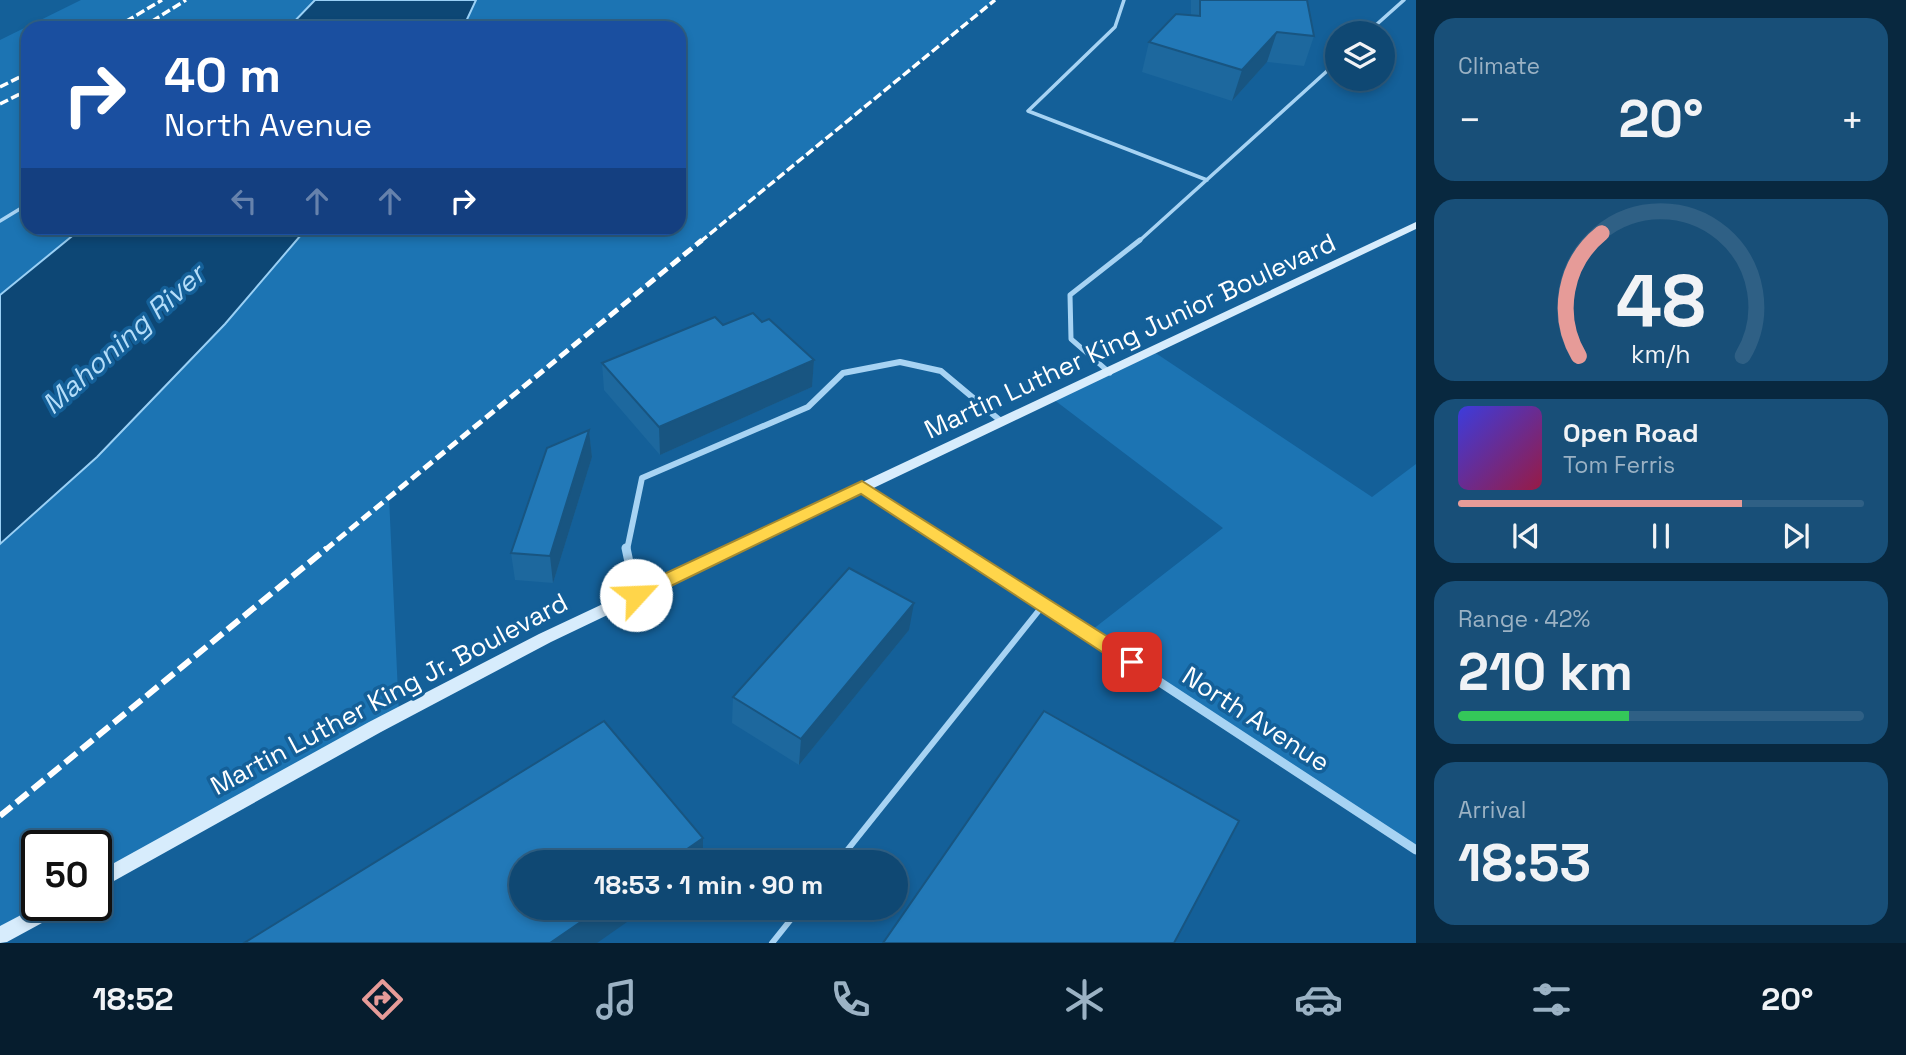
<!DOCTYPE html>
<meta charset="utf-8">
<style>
:root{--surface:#0f4873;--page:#184f78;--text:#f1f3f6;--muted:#9bb2c4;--line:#2f6085;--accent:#e69b98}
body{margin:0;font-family:"Space Grotesk",sans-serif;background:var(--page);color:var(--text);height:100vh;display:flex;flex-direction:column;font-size:26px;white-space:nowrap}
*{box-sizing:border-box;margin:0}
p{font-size:23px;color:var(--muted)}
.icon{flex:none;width:38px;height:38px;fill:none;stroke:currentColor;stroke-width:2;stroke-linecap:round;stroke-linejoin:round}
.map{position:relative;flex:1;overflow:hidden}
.details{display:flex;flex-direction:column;gap:18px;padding:18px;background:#08283f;width:490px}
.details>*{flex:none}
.guide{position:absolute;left:21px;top:21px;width:665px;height:214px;border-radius:21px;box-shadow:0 4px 10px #0003,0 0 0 2px var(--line);background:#1a4fa0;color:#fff;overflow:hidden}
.fabs{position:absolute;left:1325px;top:21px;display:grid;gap:14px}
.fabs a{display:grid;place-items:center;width:70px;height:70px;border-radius:50%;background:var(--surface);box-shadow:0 4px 10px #0003,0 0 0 2px var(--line);font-size:35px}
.speed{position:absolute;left:21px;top:830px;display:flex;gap:14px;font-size:35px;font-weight:700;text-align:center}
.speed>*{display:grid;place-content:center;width:91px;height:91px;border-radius:50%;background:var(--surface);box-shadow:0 4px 10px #0003,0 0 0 2px var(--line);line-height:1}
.speed .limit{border:4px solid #111;border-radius:10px;background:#fff;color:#111}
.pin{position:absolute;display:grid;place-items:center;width:60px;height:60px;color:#fff;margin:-30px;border-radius:14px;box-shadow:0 4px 10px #0006}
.me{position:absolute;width:77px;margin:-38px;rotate:65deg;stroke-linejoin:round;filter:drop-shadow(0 0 5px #0008)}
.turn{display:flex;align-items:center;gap:24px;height:147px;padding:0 28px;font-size:32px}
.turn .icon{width:91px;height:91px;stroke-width:2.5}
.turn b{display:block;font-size:49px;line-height:60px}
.lanes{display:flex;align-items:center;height:66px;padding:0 28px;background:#0003;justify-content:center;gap:35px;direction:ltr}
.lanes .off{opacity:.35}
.big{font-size:52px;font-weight:600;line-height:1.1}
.details .card{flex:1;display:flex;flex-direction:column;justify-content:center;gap:10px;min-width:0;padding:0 24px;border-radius:21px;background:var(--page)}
.details .dial{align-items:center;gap:0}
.dial svg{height:182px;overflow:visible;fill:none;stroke:var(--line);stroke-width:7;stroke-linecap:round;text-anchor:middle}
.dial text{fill:var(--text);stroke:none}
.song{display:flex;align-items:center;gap:21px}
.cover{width:84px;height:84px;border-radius:10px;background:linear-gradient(135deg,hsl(240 70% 55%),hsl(340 70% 35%))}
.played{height:7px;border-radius:4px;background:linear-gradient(90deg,var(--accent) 70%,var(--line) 70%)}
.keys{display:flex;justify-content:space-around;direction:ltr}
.heat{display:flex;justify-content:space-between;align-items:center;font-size:38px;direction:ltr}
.charge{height:10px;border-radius:5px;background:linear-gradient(90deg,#34c759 42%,var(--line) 0)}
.trip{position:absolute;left:509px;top:850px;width:399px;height:70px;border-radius:35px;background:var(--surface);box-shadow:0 4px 10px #0003,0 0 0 2px var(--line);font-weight:600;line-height:70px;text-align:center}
.menu{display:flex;height:112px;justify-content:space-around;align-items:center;background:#061d2e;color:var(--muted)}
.menu .icon{width:49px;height:49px}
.menu .selected{color:var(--accent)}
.menu b{font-size:32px;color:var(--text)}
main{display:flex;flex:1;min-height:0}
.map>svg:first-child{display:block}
</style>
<main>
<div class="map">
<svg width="1416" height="943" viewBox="0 0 1416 943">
<rect width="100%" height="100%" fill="#146099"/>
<path fill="#1c74b3" d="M 81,0 L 315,0 L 288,28 L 28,28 L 28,228 L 82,228 L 0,295 L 0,40 Z
M 476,0 L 995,0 L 389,497 L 399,715 L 96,883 L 96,845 L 37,845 L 37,905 L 57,905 L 0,936 L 0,545 L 97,457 L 225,324 L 307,228 L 679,228 L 679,28 L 463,28 Z
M 1154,352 L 1372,497 L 1416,464 L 1416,850 L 1088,633 L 1223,528 L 1053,399 Z"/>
<path fill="#0d4775" stroke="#9ad0f5" stroke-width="2" d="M 315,0 L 476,0 L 463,28 L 288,28 Z
M 82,228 L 307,228 L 225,324 L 97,457 L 0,544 L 0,295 Z"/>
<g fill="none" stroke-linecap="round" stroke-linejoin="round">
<path stroke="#a7d3f3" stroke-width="3.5" d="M 1124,0 L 1115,27 L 1028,111 L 1207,180
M 1367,33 L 1404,0
M 0,221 L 28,204
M 1138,242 L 1337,62"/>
<path stroke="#a7d3f3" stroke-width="5" d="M 1110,373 L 1071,339 L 1070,295 L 1140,240"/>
<path stroke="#a7d3f3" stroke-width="6" d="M 837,863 L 1044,604
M 772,943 L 800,908"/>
<path stroke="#a7d3f3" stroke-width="6" d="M 862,487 L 958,550
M 627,550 L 642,478 L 808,407 L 843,373 L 900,362 L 941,371 L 1002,422"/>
<path stroke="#a7d3f3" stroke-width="9" d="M 626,548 L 636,595
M 955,548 L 1416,850"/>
<path fill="#d7ecfc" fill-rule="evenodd" d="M 1416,222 L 1416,229 L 551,642 L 381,732 L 96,891 L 96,873 L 369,722 L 539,634 Z
M 40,905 L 66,905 L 64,911 L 7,942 L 0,943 L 0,926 Z"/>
<path stroke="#fff" stroke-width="3.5" stroke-dasharray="9 3.5" stroke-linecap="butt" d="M 115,28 L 162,0
M 141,28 L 186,0
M 0,87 L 28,73
M 0,104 L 28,90
M 700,242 L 995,0"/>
<path stroke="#fff" stroke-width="5" stroke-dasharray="11 5" stroke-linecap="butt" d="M 325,550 L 702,240"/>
<path stroke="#fff" stroke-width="6" stroke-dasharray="15 6" stroke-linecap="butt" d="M 0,816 L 327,548"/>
</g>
<path fill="#1d689e" d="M 1191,0 L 1307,0 L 1314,36 L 1304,66 L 1267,62 L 1232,101 L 1142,72 L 1149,42 L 1191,15 Z
M 762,322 L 814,360 L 812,387 L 660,455 L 604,390 L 602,363 L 723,325 Z
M 589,430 L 592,457 L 553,583 L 515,580 L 511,553 Z
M 909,630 L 799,765 L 732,723 L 733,697 Z"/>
<path fill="#185581" d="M 1277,32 L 1267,62 L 1232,101 L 1242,70 Z
M 814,360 L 812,387 L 660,455 L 659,427 Z
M 589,430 L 592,457 L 553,583 L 550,556 Z
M 914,603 L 909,630 L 799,765 L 801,739 Z
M 703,838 L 703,863 L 667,863 Z
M 601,908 L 647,908 L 597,943 L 550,943 Z"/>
<path fill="#2279b8" stroke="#185581" stroke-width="2" d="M 1200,0 L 1307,0 L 1314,36 L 1277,32 L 1242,70 L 1149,42 L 1176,14 L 1200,16 Z
M 753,313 L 762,322 L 769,319 L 814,360 L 659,427 L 602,363 L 715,317 L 723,325 Z
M 589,430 L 550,556 L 511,553 L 547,448 Z
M 849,568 L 914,603 L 801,739 L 733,697 Z
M 1044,711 L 1239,821 L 1174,943 L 883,943 Z
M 604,721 L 703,838 L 667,863 L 522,863 L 522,908 L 601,908 L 550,943 L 244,943 Z"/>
<path fill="#ffd54a" stroke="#a68a30" stroke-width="2" d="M 862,481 L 1138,656 L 1141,662 L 1138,667 L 1125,667 L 861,494 L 642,600 L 636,602 L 627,595 L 630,590 Z"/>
<g text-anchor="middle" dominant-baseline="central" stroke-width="7" stroke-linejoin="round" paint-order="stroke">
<g font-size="26" fill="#fff" stroke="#146099">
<text transform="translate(1130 336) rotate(-25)">Martin Luther King Junior Boulevard</text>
<text transform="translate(389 694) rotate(-28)">Martin Luther King Jr. Boulevard</text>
<text transform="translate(1256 719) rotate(33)">North Avenue</text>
</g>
<g font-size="28" font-style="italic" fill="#b4ddf9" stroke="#146099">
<text transform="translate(123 339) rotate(-42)">Mahoning River</text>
</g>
</g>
</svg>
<div class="fabs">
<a><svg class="icon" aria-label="layers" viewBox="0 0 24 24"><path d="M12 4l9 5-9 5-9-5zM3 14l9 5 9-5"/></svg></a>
</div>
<div class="speed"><div class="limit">50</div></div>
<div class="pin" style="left:1132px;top:662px;background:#d93025"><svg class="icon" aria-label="arrive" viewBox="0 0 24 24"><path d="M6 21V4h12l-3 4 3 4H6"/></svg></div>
<svg class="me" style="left:636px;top:595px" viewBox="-20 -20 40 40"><circle r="19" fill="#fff"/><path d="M0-13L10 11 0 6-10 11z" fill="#ffd54a"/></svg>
<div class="trip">18:53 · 1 min · 90 m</div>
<div class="guide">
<div class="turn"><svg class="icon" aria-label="right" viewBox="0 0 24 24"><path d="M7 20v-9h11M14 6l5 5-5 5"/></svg><div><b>40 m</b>North Avenue</div></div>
<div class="lanes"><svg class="icon off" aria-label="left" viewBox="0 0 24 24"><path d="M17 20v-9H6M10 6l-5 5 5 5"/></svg><svg class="icon off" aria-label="ahead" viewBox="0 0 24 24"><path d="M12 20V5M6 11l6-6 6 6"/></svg><svg class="icon off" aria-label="ahead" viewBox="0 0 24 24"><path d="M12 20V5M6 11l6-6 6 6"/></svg><svg class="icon" aria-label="right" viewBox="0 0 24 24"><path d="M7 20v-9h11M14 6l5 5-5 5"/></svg></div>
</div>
</div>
<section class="details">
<div class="card"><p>Climate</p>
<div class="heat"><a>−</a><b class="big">20°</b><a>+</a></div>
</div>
<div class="card dial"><svg viewBox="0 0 100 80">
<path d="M14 69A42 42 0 1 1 86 69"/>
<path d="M14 69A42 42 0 0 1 24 15" stroke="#e69b98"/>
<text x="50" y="56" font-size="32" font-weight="700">48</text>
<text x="50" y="72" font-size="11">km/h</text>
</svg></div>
<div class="card">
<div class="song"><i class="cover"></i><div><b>Open Road</b><p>Tom Ferris</p></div></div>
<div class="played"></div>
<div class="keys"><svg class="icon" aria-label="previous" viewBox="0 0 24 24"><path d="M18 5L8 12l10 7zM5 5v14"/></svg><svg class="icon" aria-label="pause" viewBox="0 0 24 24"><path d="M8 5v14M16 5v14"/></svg><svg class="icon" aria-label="next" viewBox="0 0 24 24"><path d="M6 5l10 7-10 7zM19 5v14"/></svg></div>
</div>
<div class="card"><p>Range · 42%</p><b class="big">210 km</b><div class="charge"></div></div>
<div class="card"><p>Arrival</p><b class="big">18:53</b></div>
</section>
</main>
<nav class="menu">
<b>18:52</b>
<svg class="icon selected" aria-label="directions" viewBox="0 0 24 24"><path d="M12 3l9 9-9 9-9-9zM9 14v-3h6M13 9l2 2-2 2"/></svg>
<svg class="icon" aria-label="music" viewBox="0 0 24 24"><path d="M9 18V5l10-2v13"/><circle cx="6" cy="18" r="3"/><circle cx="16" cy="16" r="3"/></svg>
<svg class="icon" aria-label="phone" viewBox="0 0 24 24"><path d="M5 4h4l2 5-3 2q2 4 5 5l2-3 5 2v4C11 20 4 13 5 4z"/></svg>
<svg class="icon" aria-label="climate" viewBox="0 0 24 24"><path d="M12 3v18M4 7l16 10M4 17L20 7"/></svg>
<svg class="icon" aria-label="car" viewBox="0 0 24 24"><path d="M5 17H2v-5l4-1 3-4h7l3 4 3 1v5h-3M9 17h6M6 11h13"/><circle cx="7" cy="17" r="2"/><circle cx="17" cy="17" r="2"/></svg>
<svg class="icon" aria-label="filters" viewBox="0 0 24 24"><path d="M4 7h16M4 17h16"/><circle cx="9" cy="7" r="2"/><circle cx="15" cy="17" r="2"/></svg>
<b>20°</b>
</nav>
